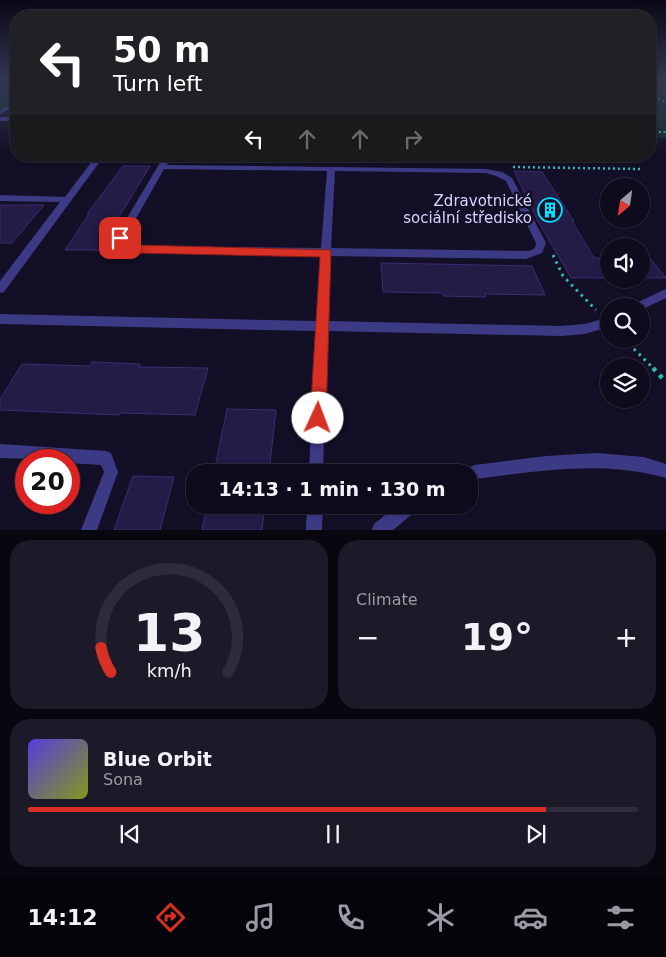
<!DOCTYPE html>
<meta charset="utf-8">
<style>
:root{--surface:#0e0b1c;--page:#1c1929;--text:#f1f3f6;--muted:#9b9ba3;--line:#2e2b3b;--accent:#d93025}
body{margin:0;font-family:"DejaVu Sans",sans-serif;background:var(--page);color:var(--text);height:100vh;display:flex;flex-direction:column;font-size:19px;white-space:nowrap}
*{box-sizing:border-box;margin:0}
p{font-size:16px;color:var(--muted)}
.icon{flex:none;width:28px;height:28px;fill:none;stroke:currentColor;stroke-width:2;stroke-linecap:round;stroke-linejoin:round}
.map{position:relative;height:530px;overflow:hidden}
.details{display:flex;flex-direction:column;gap:10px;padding:10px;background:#08060f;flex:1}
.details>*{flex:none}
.guide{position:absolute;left:10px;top:10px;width:646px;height:152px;border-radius:20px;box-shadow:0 1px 4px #0004,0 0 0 1px var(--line);background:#202124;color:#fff;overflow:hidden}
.needle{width:32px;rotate:209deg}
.buttons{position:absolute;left:600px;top:178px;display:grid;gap:10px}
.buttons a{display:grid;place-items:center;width:50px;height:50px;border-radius:50%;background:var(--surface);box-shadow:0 1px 4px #0004,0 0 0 1px var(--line);font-size:25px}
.speed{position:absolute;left:15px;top:449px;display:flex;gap:10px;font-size:25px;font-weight:700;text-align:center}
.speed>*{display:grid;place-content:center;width:65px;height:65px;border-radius:50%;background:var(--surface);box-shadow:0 1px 4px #0004,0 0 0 1px var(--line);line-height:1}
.speed .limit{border:8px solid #d22;background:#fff;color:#111}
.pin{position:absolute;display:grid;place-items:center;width:42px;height:42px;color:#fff;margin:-21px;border-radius:10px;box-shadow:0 2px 8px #0006}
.me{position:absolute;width:55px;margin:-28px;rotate:2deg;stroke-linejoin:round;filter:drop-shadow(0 0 4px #0008)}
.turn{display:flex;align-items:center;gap:18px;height:105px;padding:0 20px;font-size:22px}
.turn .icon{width:65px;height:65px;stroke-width:2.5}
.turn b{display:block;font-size:35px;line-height:42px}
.lanes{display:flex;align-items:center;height:48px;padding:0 20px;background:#0003;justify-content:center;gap:25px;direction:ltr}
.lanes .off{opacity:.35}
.big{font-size:38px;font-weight:700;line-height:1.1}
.details .tile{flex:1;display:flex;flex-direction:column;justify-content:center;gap:8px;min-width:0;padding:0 18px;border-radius:20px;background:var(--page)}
.details .dial{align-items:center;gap:0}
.dial svg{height:130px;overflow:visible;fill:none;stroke:var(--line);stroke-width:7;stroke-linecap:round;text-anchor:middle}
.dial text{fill:var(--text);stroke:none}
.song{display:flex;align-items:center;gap:15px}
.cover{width:60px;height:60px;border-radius:8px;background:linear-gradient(135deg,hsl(250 70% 55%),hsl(70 70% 35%))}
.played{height:5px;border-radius:2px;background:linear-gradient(90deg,var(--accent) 85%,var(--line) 85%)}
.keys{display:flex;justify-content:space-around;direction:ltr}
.heat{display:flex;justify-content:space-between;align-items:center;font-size:28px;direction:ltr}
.details .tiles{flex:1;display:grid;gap:10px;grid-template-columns:1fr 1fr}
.tile:last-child{grid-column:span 2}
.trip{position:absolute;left:186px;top:464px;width:292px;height:50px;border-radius:20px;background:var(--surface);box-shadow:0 1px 4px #0004,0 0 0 1px var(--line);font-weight:700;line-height:50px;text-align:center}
.dock{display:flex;height:80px;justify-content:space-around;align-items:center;background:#06040b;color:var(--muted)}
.dock .icon{width:35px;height:35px}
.dock .active{color:var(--accent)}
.dock b{font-size:22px;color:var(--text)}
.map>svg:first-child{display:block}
</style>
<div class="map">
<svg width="666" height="530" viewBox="0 0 666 530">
<rect width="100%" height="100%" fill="#130f26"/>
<path fill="#12302f" d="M 0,80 L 16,80 L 16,97 L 10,105 L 0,110 Z
M 650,80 L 666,80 L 666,138 L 650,138 Z"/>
<path fill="#241b47" stroke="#3b2d73" d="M 123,166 L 150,166 L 99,250 L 65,250 L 89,214 L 87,214 Z
M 514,171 L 542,172 L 574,221 L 572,221 L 594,258 L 609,258 L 609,278 L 571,278 L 538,221 Z
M 0,205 L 44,205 L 12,243 L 0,243 Z
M 641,247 L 666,278 L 641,278 Z
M 381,263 L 532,266 L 545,295 L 485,294 L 486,297 L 443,296 L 443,293 L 383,292 Z
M 92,362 L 140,364 L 139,367 L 208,368 L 195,415 L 120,413 L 119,415 L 0,410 L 0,399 L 22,364 L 90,366 Z
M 227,409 L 276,410 L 269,472 L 214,472 Z
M 133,476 L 174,477 L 160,530 L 114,530 Z
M 207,505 L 265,505 L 262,530 L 202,530 Z"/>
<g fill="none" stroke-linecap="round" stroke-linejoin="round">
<path stroke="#2fb8b0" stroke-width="2" stroke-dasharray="2 2.5" stroke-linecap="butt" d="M 650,95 L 666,102
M 650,132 L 666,132"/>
<path stroke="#2fb8b0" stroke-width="2.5" stroke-dasharray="2 3" stroke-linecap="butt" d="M 513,167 L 640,169"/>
<path stroke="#2fb8b0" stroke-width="3" stroke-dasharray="2.5 4.5" stroke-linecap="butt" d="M 553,255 L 563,276 L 596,310
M 624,339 L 654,369"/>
<path stroke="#2fb8b0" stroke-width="4.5" stroke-dasharray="4 5.5" stroke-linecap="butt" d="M 653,368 L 666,382"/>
<path fill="#3d3a85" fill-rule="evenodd" d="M 16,102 L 16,106 L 0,114 L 0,110 Z
M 0,117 L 16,117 L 16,121 L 0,121 Z
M 96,156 L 104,156 L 4,292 L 0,293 L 0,281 L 60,202 L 0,201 L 0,195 L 65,197 Z
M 164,156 L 172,156 L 167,165 L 486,169 L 502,172 L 512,178 L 546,243 L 542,253 L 526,259 L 330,256 L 327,321 L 561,326 L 585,324 L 609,317 L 609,327 L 585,334 L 561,336 L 327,331 L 323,472 L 309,472 L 315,331 L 0,324 L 0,314 L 316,321 L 321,255 L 135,252 L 120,248 L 115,238 ZM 164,169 L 327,171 L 321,248 L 135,246 L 127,243 L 125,238 ZM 335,171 L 486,173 L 496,176 L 506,181 L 536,243 C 536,249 532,251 526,251 L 331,248 Z
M 666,289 L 666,298 L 641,310 L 641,306 L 635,306 L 636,303 Z
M 0,444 L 106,451 L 111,453 L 118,472 L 97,530 L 81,530 L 104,472 L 101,465 L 69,463 L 69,460 L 0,458 Z
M 596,453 L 644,457 L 666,464 L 666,478 C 602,460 540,471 475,479 L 470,481 L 470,472 L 463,472 L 465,469 L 475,465 L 546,456 Z
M 307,505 L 323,505 L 322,530 L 306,530 Z
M 398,505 L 418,505 L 416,511 L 393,530 L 372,530 L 374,524 Z"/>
</g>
<linearGradient id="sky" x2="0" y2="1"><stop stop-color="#0a0815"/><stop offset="0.52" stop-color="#333752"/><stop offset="1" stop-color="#333752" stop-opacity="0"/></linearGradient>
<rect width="666" height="154" fill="url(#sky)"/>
<path fill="#d93025" stroke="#8d1f18" d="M 120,234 L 124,235 L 127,244 L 135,245 L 330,250 L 331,253 L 326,418 L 324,424 L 318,426 L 313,424 L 310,418 L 320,257 L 135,253 L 120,249 L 114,238 Z"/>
<defs>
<g id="building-ring" transform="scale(1.25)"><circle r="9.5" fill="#130f26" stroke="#00e5ff" stroke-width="1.5"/><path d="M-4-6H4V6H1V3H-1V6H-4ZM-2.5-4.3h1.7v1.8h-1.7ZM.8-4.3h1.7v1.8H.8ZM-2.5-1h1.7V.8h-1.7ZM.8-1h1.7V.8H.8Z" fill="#00e5ff"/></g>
</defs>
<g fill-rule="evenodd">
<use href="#building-ring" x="550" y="210"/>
</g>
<g text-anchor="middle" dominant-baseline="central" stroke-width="5" stroke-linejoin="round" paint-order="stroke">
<g font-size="15" fill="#d9d4ff" stroke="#130f26" text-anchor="end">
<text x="532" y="201">Zdravotnické<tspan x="532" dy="17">sociální středisko</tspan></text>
</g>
</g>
</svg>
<div class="buttons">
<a><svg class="needle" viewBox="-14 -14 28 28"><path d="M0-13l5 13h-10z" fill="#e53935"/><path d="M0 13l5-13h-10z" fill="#9b9ba3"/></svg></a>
<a><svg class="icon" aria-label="sound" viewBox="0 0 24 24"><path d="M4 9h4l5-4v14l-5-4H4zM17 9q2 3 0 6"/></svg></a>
<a><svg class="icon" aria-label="search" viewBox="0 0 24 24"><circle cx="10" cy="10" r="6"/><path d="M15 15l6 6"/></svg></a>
<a><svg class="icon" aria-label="layers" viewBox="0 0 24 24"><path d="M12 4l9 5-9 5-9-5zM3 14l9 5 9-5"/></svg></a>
</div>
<div class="speed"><div class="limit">20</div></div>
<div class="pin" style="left:120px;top:238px;background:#d93025"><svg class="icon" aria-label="arrive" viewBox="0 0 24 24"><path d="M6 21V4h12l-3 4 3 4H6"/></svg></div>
<svg class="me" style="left:318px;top:418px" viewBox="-20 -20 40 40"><circle r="19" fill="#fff"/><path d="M0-13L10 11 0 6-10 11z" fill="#d93025"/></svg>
<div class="trip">14:13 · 1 min · 130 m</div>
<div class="guide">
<div class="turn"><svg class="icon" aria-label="left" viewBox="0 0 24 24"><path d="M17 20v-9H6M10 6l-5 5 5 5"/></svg><div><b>50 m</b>Turn left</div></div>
<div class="lanes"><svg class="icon" aria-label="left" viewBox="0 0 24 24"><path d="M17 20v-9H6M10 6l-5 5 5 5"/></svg><svg class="icon off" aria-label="ahead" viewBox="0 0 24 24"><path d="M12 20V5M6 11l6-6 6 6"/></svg><svg class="icon off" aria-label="ahead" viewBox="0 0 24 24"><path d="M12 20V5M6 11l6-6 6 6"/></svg><svg class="icon off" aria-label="right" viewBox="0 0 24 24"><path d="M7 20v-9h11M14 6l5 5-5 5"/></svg></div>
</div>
</div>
<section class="details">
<div class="tiles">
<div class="tile dial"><svg viewBox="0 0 100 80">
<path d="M14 69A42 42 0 1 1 86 69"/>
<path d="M14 69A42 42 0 0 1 8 54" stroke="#d93025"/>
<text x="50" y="56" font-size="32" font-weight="700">13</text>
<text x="50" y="72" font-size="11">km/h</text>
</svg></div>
<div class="tile"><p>Climate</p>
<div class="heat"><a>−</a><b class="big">19°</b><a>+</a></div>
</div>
<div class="tile">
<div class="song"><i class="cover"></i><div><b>Blue Orbit</b><p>Sona</p></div></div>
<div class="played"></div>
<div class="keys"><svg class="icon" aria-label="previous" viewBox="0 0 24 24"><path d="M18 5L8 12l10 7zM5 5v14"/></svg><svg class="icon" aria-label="pause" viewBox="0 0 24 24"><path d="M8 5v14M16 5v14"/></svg><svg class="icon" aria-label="next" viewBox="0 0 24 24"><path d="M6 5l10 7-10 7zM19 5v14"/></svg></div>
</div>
</div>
</section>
<nav class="dock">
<b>14:12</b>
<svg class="icon active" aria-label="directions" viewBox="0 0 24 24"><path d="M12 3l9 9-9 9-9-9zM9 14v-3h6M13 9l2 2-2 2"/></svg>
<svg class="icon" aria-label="music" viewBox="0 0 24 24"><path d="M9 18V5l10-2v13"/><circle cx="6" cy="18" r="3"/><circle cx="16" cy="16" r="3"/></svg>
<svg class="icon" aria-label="phone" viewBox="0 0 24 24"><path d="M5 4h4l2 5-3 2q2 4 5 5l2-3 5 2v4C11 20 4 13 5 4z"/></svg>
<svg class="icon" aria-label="climate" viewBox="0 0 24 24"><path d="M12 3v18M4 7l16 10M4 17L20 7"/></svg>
<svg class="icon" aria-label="car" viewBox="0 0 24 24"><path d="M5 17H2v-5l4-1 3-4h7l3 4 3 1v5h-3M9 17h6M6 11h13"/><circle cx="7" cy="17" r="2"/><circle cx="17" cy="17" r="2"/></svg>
<svg class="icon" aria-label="filters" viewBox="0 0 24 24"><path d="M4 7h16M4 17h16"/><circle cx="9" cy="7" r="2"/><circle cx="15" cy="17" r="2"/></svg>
</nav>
